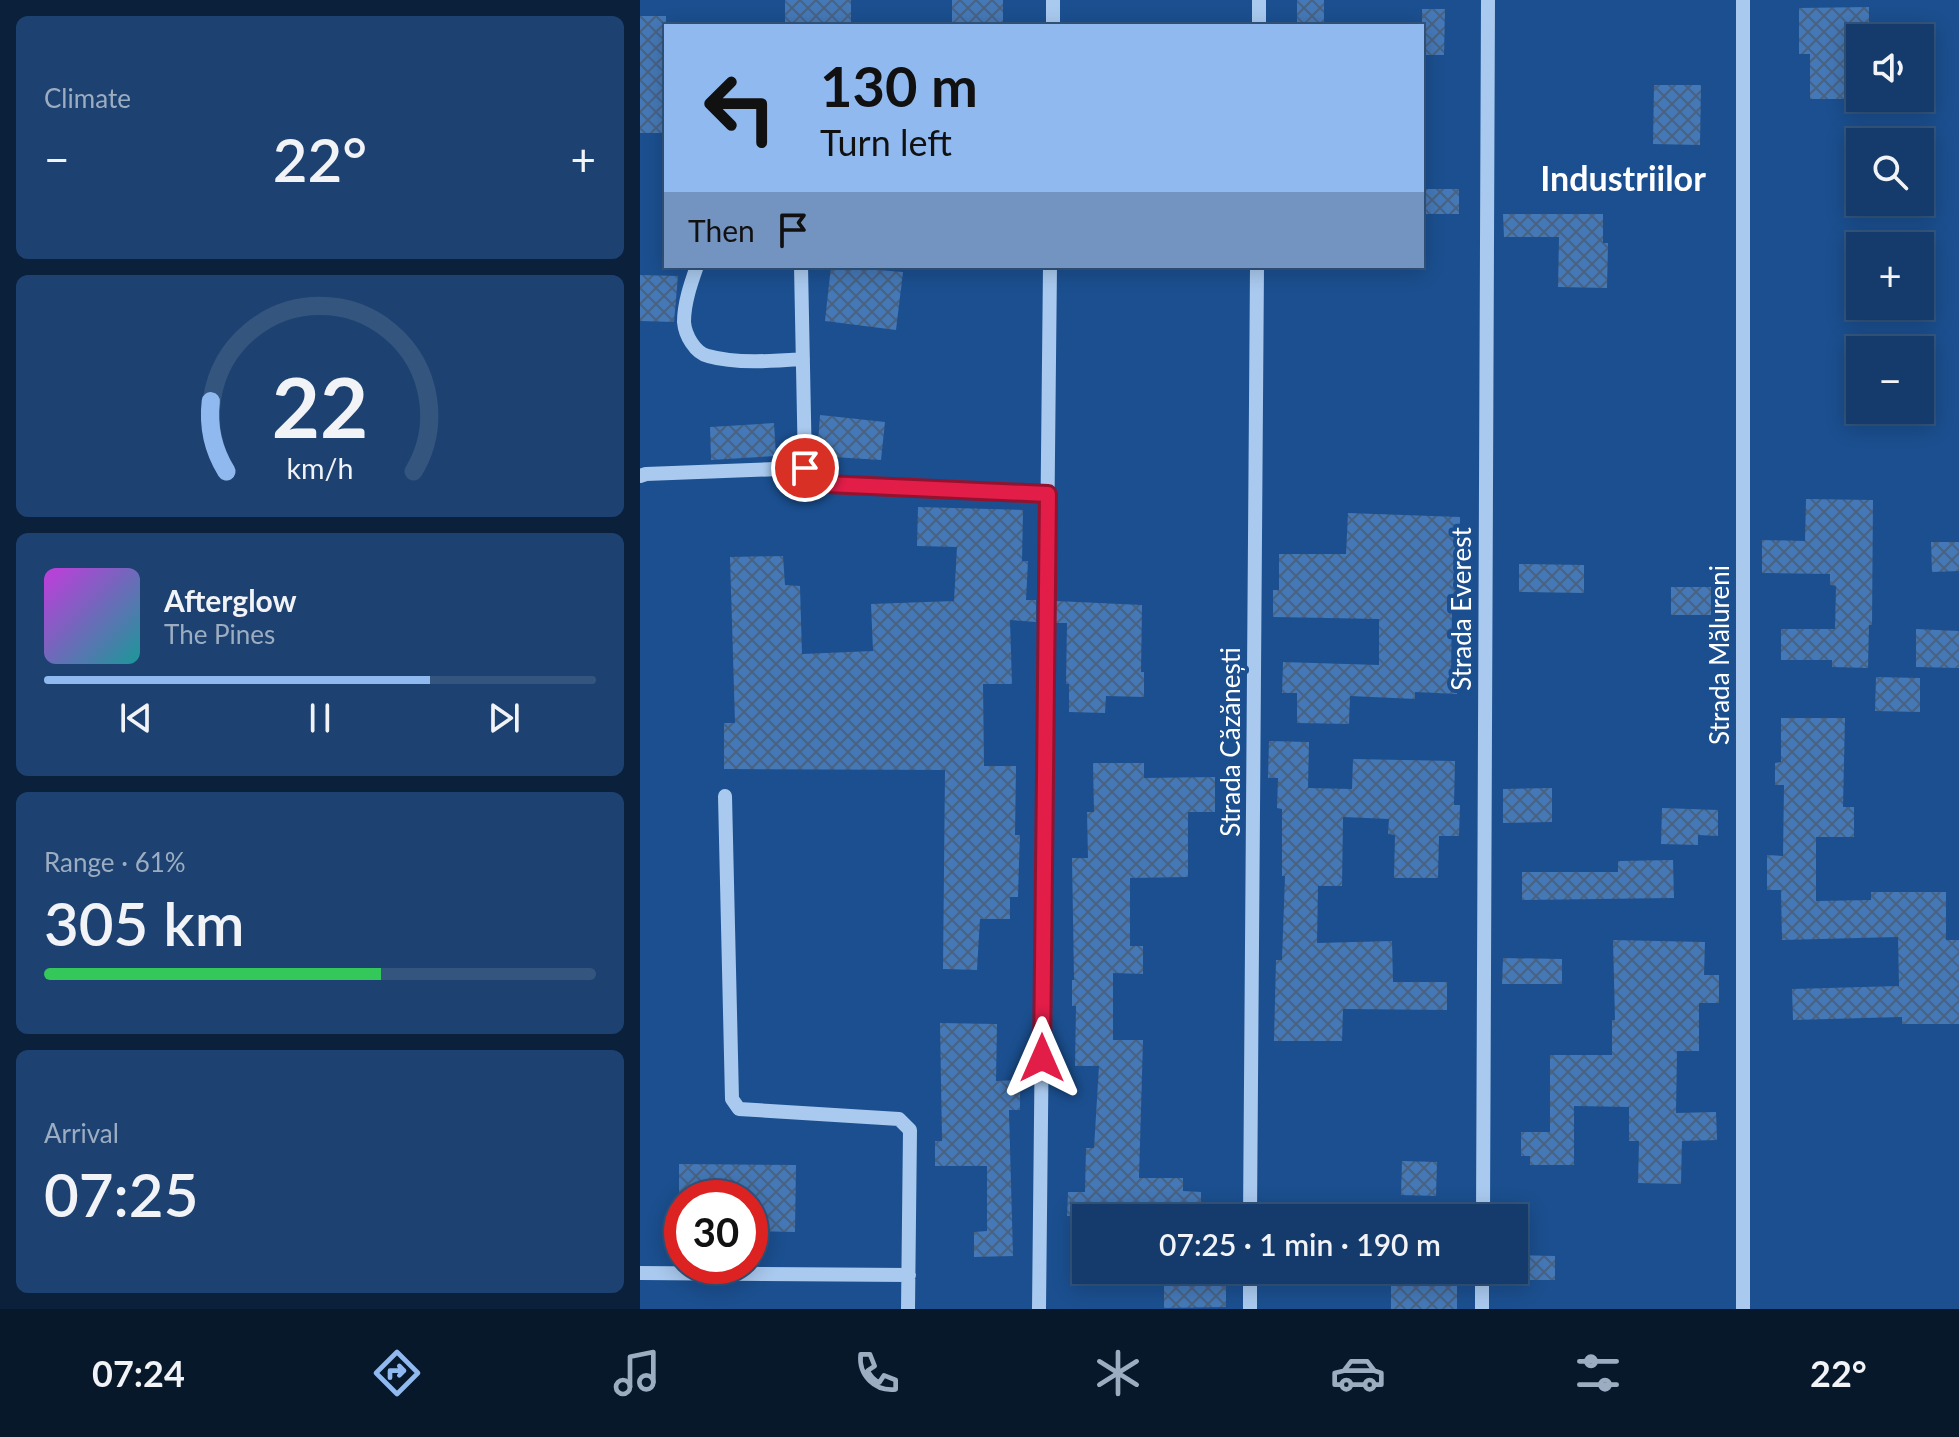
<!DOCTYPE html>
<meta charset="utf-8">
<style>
:root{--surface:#143b6b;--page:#1d4271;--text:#f1f3f6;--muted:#9dadc1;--line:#33557e;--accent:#90b9f0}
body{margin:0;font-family:Lato,sans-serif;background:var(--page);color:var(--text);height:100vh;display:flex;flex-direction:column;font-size:30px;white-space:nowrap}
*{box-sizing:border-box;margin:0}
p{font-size:26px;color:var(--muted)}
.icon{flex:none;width:44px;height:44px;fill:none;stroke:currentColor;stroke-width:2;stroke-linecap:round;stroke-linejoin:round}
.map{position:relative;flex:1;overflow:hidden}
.panel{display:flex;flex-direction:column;gap:16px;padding:16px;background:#0b203b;width:640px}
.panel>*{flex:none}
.hud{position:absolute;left:24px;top:24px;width:760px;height:244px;border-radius:0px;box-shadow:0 4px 20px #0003,0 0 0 2px var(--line);background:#90b9f0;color:#111;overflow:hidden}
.fabs{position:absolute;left:1206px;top:24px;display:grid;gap:16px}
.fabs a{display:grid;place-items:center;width:88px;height:88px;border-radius:0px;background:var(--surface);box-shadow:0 4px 20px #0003,0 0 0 2px var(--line);font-size:40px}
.speed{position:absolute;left:24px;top:1180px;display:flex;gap:16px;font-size:40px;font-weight:700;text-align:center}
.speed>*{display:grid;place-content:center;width:104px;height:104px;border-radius:50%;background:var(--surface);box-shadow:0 4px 20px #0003,0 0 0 2px var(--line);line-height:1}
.speed .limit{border:12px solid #d22;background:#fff;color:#111}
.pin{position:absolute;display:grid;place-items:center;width:68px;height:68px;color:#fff;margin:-34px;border:4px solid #fff;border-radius:50%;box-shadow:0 2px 8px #0007}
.me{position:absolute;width:88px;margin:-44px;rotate:0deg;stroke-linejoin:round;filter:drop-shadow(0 0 6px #0008)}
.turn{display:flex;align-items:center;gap:28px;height:168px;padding:0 24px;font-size:36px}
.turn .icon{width:104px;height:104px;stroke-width:2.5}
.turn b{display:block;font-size:56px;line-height:68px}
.then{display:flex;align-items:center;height:76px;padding:0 24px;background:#0003;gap:16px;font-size:30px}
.big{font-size:60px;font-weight:600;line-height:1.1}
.panel .card{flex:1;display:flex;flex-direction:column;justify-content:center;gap:12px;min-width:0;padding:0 28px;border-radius:12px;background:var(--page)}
.panel .dial{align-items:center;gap:0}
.dial svg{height:208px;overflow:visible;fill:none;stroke:var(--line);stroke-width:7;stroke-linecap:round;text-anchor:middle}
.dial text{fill:var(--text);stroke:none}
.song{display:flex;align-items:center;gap:24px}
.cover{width:96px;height:96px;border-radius:12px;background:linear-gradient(135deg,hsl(290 70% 55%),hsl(180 70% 35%))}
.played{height:8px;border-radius:4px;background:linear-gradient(90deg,var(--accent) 70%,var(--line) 70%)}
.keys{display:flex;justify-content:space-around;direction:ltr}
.heat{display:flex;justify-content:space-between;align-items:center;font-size:44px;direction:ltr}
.charge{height:12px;border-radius:6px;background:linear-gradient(90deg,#34c759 61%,var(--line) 0)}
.trip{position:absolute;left:432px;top:1204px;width:456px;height:80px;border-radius:0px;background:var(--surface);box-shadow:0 4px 20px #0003,0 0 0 2px var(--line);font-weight:600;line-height:80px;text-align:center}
.tab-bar{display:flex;height:128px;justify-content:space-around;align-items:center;background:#08182b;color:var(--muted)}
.tab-bar .icon{width:56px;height:56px}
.tab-bar .active{color:var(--accent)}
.tab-bar b{font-size:36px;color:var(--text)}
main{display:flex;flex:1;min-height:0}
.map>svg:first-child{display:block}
</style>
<main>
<section class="panel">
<div class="card"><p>Climate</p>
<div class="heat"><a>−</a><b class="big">22°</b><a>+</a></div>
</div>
<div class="card dial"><svg viewBox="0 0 100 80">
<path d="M14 69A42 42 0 1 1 86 69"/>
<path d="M14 69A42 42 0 0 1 8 42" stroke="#90b9f0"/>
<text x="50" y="56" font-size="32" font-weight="700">22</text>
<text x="50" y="72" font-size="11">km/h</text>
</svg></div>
<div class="card">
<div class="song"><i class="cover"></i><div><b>Afterglow</b><p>The Pines</p></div></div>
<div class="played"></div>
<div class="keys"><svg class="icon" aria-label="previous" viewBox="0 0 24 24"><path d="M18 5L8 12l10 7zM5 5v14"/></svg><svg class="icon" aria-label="pause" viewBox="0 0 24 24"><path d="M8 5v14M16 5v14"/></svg><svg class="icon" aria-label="next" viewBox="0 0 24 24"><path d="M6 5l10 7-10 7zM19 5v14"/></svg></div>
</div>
<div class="card"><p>Range · 61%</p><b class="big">305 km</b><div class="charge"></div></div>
<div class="card"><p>Arrival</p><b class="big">07:25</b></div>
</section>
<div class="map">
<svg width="1319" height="1309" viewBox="0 0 1319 1309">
<defs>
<pattern id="building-cross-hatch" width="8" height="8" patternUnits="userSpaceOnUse" patternTransform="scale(2)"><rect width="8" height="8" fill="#4478b7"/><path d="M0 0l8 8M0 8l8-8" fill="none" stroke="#486282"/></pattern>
</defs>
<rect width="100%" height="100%" fill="#1b4f8f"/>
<path fill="url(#building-cross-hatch)" d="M 145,0 L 211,0 L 211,26 L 145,26 Z
M 312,0 L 363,0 L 363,26 L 312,26 Z
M 657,0 L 684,0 L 684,26 L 657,26 Z
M 1229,7 L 1229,38 L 1220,38 L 1220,99 L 1170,99 L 1170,54 L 1159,54 L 1159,8 Z
M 782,9 L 805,9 L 804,55 L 782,55 Z
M 0,16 L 26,16 L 26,133 L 0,133 Z
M 1014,85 L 1061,85 L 1060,145 L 1013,144 Z
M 782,189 L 819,189 L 819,214 L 782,214 Z
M 863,214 L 963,214 L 963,243 L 968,243 L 967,288 L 918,287 L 919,237 L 864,237 Z
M 191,266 L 263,272 L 256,330 L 185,321 Z
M 0,275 L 38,276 L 34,322 L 0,321 Z
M 180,415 L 245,422 L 241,460 L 177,456 Z
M 134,423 L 136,456 L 71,460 L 70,427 Z
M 1166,499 L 1233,500 L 1232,625 L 1229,625 L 1228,668 L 1192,667 L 1192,660 L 1141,660 L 1141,629 L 1195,629 L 1196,586 L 1190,585 L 1190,574 L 1122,573 L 1122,540 L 1165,541 Z
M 278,507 L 383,510 L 382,561 L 388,561 L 386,600 L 396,600 L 396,622 L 370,620 L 372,684 L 343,684 L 344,766 L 376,766 L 375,835 L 380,835 L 379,862 L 378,897 L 370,897 L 370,919 L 340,919 L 337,970 L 303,969 L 305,770 L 84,769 L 84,723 L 95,723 L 90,557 L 143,556 L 145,585 L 160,586 L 162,654 L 233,651 L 231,604 L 314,601 L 317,547 L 277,546 Z
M 708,513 L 820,517 L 821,612 L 812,612 L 811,672 L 818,672 L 817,694 L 775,692 L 775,699 L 710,696 L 709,724 L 657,723 L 657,693 L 642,693 L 643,662 L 739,665 L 739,619 L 633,617 L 633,590 L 639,590 L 639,554 L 706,554 Z
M 1291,542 L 1319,542 L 1319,571 L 1292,572 Z
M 879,564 L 944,565 L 944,593 L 879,592 Z
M 1031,587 L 1071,587 L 1071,615 L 1031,615 Z
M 416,601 L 502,605 L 501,672 L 504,672 L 504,697 L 466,696 L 465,713 L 429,712 L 429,684 L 426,684 L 427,623 L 416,623 Z
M 1276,629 L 1319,631 L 1319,668 L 1276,667 Z
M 1236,677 L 1280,678 L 1280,712 L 1235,711 Z
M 1141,718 L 1205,718 L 1203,807 L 1214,807 L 1214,837 L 1176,837 L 1176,901 L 1231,900 L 1231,892 L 1306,892 L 1306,940 L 1319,940 L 1319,1024 L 1262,1024 L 1262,1017 L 1153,1020 L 1152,989 L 1259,986 L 1258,937 L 1142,940 L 1141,890 L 1127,890 L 1127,855 L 1143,856 L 1144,785 L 1135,785 L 1135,763 L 1141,762 Z
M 629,741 L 669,742 L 668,788 L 712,789 L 713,759 L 815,761 L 814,805 L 820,805 L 819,836 L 799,836 L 798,878 L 754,878 L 755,835 L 748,834 L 749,819 L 703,817 L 702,886 L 678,886 L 677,943 L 752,941 L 753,982 L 807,982 L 807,1010 L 703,1009 L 702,1041 L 634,1041 L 636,960 L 642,960 L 645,876 L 642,876 L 642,809 L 637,808 L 638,778 L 628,778 Z
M 453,763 L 504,763 L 504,778 L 575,777 L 575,812 L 548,812 L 548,877 L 490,878 L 490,946 L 503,946 L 503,974 L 473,973 L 473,1040 L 503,1040 L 499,1178 L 543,1178 L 543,1191 L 561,1192 L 561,1218 L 427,1216 L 428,1192 L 445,1192 L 446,1148 L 454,1148 L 459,1066 L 435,1066 L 436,1006 L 432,1006 L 432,980 L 434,980 L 432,858 L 448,858 L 447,812 L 454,812 Z
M 912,788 L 912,822 L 863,823 L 863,789 Z
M 1022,808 L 1078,810 L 1078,836 L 1058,835 L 1058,845 L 1021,844 Z
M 1033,860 L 1034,898 L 882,900 L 882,872 L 978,872 L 978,861 Z
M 973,940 L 1065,942 L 1064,975 L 1079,975 L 1079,1003 L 1059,1003 L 1059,1051 L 1037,1051 L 1036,1113 L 1076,1112 L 1077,1140 L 1042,1141 L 1041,1184 L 998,1183 L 999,1141 L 989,1141 L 989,1107 L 934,1106 L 934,1165 L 890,1165 L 890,1156 L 881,1156 L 881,1132 L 910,1132 L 910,1055 L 972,1055 L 972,1020 L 975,1020 Z
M 863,958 L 922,959 L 922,984 L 862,984 Z
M 300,1023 L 357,1024 L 356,1081 L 380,1080 L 380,1110 L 369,1110 L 373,1256 L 334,1257 L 334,1232 L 347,1231 L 347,1166 L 295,1166 L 295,1141 L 302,1141 Z
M 762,1161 L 797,1162 L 796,1196 L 761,1195 Z
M 39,1164 L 156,1165 L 155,1232 L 110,1231 L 110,1198 L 39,1198 Z
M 874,1255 L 915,1256 L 915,1280 L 874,1280 Z
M 751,1270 L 817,1270 L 817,1309 L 751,1309 Z
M 586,1277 L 586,1307 L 524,1308 L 524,1278 Z"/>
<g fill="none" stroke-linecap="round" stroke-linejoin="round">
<path stroke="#a9c9ee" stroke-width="14" d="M 1103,0 L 1103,1309
M 413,26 L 413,0
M 619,26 L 619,0
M 57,266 C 51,283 44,303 44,322 C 45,335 55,353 68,356 C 96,364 135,361 163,359
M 161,266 L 165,468
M 0,476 L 6,474 L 165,468 L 186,484 L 408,494
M 85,796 L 92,1099 L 99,1109 L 259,1119 L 270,1130 L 268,1309
M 610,1218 L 617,266
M 843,1218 L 848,0
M 0,1273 L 269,1275
M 399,1309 L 410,266
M 610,1309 L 610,1270
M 842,1309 L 842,1270"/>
</g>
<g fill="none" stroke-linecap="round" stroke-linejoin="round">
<g stroke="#92132f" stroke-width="20">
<path id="route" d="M 165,468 L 186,484 L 408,494 L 402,1058"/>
</g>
<use href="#route" stroke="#e11d48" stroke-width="14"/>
</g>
<g text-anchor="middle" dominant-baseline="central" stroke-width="8" stroke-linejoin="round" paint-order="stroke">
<g font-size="26" fill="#fff" stroke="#1b4f8f">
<text transform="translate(821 609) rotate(-90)">Strada Everest</text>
<text transform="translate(1079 655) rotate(-90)">Strada Mălureni</text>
<text transform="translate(590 742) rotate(-90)">Strada Căzănești</text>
</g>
<g font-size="34" font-weight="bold" fill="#fff" stroke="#1b4f8f">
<text x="983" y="177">Industriilor</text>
</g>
</g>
</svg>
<div class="fabs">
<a><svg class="icon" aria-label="sound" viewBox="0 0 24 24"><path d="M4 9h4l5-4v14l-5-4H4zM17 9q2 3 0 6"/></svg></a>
<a><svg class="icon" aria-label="search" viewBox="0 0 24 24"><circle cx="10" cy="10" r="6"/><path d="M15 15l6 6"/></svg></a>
<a>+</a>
<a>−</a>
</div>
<div class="speed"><div class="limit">30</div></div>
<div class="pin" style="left:165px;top:468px;background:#d93025"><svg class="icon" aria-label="arrive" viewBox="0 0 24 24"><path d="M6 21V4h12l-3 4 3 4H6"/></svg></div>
<svg class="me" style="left:402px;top:1058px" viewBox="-20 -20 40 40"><path d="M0-17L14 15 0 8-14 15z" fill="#e11d48" stroke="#fff" stroke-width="4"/></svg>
<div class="trip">07:25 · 1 min · 190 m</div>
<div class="hud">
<div class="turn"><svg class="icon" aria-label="left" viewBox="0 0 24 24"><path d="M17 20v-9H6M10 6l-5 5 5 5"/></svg><div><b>130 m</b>Turn left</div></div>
<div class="then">Then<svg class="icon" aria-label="arrive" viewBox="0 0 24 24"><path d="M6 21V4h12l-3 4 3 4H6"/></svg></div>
</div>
</div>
</main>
<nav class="tab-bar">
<b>07:24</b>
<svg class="icon active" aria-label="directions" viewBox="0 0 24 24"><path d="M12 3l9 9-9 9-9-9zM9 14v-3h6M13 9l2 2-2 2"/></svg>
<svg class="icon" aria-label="music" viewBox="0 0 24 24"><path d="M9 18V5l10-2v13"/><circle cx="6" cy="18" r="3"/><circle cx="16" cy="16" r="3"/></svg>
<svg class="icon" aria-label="phone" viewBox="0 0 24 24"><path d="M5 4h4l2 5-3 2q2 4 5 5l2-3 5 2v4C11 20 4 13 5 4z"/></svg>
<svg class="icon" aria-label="climate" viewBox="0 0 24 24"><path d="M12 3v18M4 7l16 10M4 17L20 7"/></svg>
<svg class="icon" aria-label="car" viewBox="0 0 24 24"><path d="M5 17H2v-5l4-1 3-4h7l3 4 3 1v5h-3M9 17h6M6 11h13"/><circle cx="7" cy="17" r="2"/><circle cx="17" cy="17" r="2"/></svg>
<svg class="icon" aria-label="filters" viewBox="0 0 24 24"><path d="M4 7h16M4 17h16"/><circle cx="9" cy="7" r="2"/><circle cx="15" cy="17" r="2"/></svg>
<b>22°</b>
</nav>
